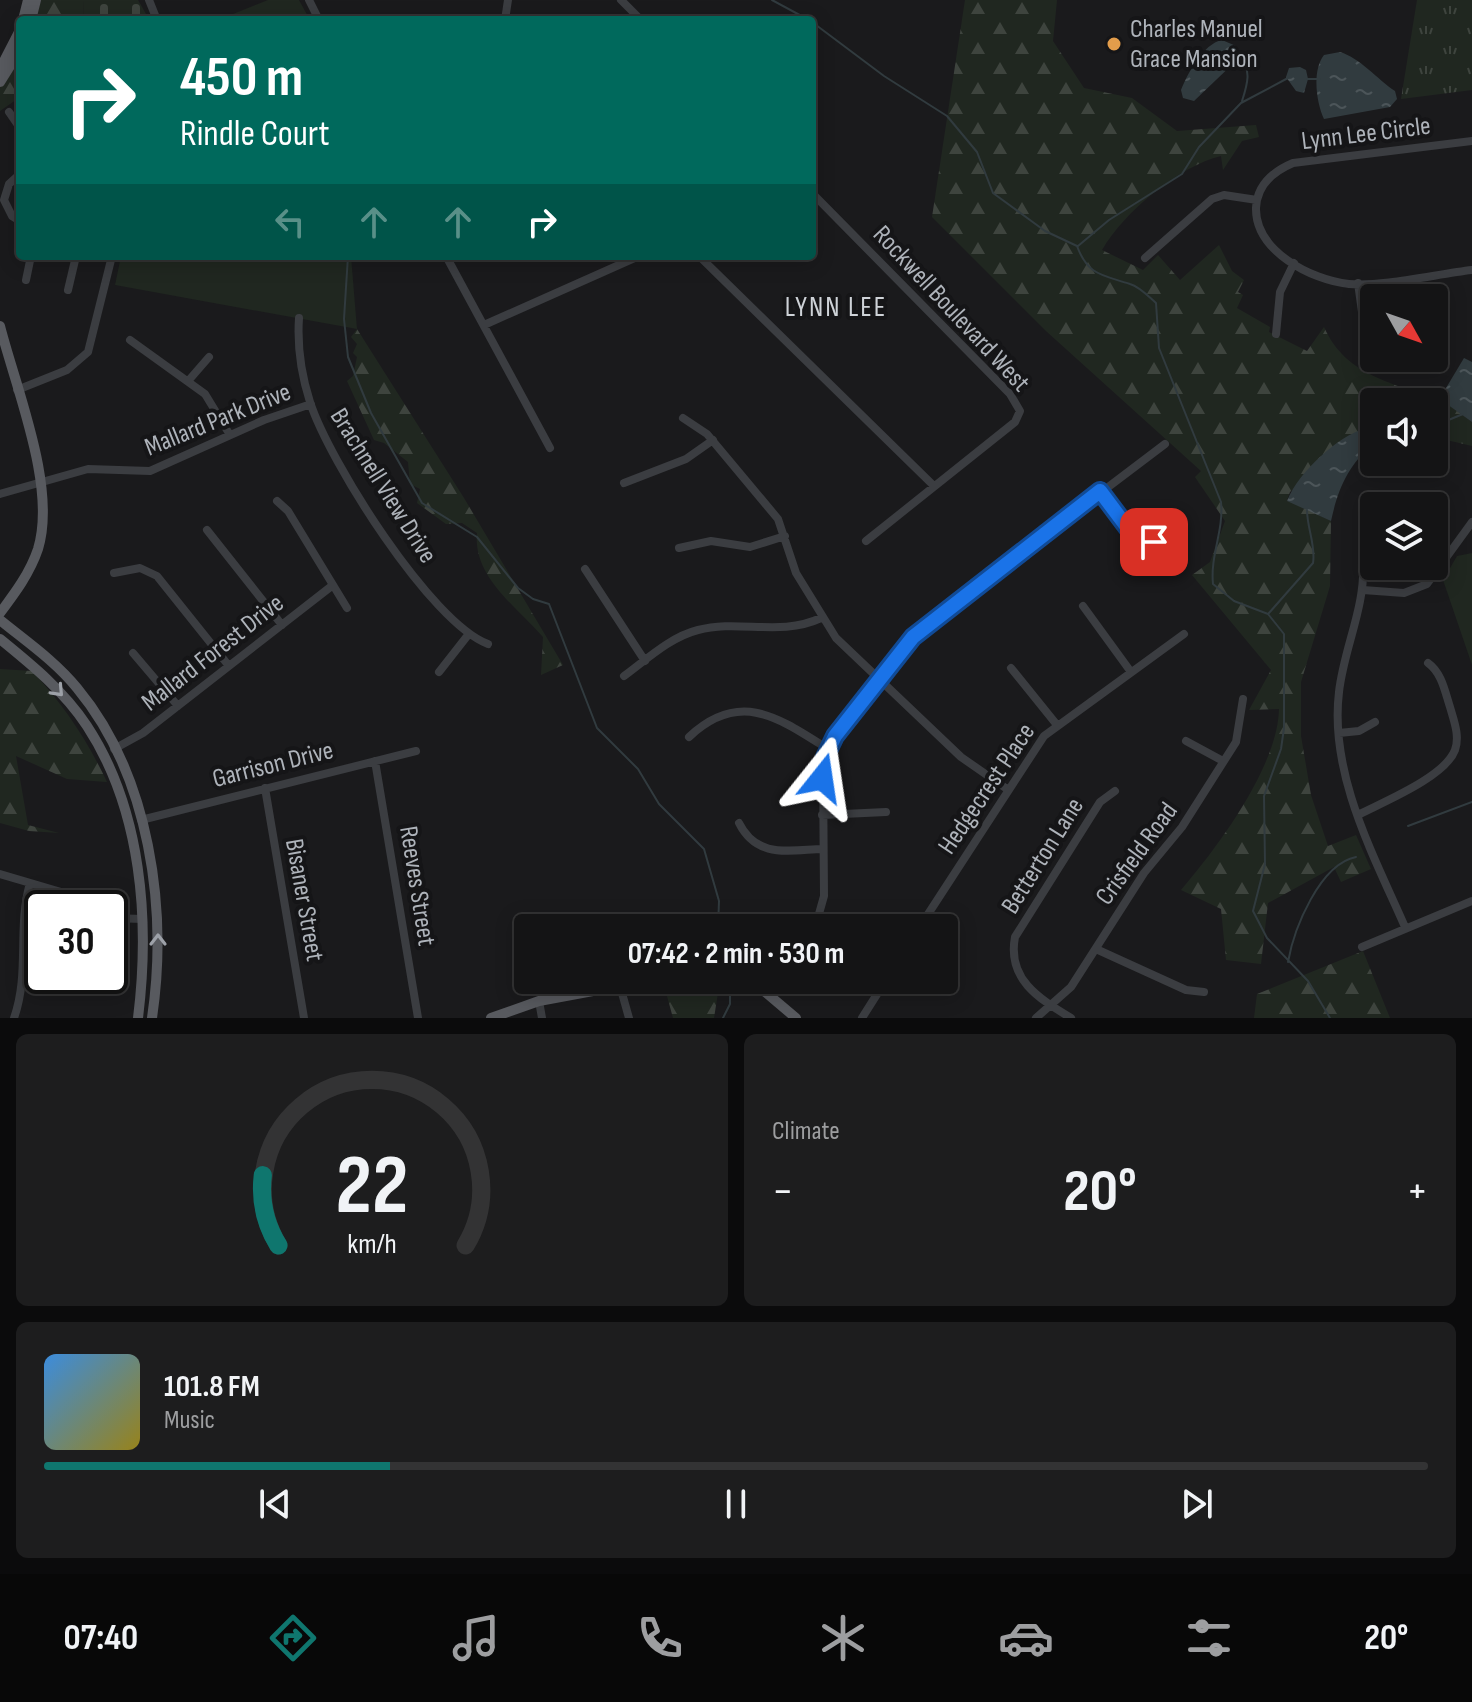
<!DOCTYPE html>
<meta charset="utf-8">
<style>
:root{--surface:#141415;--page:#1d1d1e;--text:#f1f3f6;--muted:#9d9ea0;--line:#333334;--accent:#0f766e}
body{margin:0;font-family:"Sofia Sans Condensed",sans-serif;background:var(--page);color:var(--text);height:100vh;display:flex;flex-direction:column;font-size:30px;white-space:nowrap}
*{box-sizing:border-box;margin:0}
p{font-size:26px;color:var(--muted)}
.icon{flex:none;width:44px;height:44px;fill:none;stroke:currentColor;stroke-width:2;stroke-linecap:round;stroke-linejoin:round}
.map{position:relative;height:1018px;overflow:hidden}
.sheet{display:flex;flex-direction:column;gap:16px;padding:16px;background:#0b0b0c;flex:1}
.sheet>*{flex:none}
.top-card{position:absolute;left:16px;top:16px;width:800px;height:244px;border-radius:8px;box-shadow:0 4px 20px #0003,0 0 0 2px var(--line);background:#00695c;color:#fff;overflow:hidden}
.needle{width:52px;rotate:130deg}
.fabs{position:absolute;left:1360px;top:284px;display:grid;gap:16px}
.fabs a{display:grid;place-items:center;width:88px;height:88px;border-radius:8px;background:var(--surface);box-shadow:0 4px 20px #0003,0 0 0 2px var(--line);font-size:40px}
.speed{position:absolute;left:24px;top:890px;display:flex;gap:16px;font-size:40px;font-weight:700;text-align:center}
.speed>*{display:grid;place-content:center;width:104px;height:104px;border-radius:50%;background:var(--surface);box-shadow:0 4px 20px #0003,0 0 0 2px var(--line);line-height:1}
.speed .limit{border:4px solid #111;border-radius:12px;background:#fff;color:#111}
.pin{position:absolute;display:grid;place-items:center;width:68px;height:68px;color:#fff;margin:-34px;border-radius:16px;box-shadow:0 4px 12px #0006}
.me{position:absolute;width:88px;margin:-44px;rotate:15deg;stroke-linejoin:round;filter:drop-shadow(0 0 6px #0008)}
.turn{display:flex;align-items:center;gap:28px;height:168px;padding:0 32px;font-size:36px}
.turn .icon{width:104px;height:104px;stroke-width:2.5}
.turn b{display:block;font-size:56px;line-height:68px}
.lanes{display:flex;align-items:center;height:76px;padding:0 32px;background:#0003;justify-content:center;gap:40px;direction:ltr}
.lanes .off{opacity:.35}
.big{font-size:60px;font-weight:700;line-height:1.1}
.sheet .widget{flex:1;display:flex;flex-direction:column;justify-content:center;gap:12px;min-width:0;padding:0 28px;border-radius:12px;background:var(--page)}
.sheet .dial{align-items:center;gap:0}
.dial svg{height:208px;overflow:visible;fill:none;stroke:var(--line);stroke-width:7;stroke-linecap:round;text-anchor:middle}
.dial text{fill:var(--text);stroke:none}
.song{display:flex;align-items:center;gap:24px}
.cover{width:96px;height:96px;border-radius:12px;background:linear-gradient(135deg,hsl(210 70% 55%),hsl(50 70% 35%))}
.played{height:8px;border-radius:4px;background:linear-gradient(90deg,var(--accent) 25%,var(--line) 25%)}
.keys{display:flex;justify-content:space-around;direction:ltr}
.heat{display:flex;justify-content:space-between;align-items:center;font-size:44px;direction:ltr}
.sheet .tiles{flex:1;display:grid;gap:16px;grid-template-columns:1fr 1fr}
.widget:last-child{grid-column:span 2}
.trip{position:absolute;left:514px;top:914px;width:444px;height:80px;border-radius:8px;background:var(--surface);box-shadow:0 4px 20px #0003,0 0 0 2px var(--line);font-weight:700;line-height:80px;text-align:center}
.dock{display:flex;height:128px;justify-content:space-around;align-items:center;background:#080808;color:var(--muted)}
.dock .icon{width:56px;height:56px}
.dock .on{color:var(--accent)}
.dock b{font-size:36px;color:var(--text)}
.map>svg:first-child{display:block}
</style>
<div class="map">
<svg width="1472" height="1018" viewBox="0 0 1472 1018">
<defs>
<pattern id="grass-tufts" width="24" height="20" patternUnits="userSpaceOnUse" patternTransform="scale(2)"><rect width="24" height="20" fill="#202720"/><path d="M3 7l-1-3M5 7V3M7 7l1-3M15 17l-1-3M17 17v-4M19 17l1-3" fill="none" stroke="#3e443e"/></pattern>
<pattern id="forest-firs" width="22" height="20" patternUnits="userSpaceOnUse" patternTransform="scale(2)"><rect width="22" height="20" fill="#202720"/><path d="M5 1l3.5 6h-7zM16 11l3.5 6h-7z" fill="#3e443e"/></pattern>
<pattern id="cemetery-stones" width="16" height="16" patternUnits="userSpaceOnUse" patternTransform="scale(2)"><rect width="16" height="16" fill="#202720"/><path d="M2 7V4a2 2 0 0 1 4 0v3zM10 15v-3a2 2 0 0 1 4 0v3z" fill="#3e443e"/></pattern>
<pattern id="water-ripples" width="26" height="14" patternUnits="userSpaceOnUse" patternTransform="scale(2)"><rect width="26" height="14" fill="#313b3f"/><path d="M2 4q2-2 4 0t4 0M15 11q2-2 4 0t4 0" fill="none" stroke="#4c5559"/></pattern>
</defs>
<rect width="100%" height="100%" fill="#1a1a1c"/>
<path fill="url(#grass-tufts)" d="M 1417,0 L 1472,0 L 1472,90 L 1401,99 Z"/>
<path fill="url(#forest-firs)" d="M 41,0 L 84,0 L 83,20 L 36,20 Z
M 965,0 L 1057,0 L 1053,41 L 1084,88 L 1132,98 L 1177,131 L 1256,125 L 1259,137 L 1242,141 L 1223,170 L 1221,156 C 1179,166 1124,212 1102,250 L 1143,270 L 1158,255 L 1180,280 L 1219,245 L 1232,271 L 1244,280 L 1238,292 L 1243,295 L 1237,308 L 1270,327 L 1269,332 L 1307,351 L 1324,327 C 1346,377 1395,383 1441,401 C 1452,406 1462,415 1472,422 L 1472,446 L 1434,437 L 1434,402 L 1374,402 L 1374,426 L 1363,428 L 1290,492 L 1287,500 L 1331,521 L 1330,586 L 1301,682 L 1301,736 L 1311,795 L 1328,846 L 1356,835 L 1371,869 L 1341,882 L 1334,867 L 1268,903 L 1261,964 L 1226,960 L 1221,909 L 1181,890 C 1218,847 1278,766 1279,709 L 1249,710 L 1271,670 L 1192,575 L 1210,562 L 1225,521 L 1195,477 L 1201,471 L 1046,331 L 932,217 Z
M 20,57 L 20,97 L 0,111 L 0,86 Z
M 357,329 L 464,498 L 563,665 L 541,675 L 543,637 C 516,606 473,577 477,533 L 462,523 L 446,524 L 417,503 L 420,489 L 410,484 L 408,462 L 384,443 L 374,440 L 347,381 L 353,376 L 357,357 L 353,353 L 357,344 L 351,337 Z
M 0,669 L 32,671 C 64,705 87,740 107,782 L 67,779 L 16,756 L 28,825 L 59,833 L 29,831 L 0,823 Z
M 1363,951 L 1390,1018 L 1254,1018 L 1257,994 Z
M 686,980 L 720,980 L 714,1018 L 673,1018 L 664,985 Z"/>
<path fill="url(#cemetery-stones)" d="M 84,0 L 138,0 L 146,14 L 137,20 L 83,20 Z"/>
<path fill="#202720" d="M 268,0 L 299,0 L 310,20 L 218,20 Z
M 121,256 L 351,256 L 357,329 L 115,285 Z
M 1472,553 L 1472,665 L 1443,580 L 1457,556 Z"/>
<path fill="url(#water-ripples)" d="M 1222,40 L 1236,46 L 1239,58 L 1194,101 L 1183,98 L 1181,90 C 1188,73 1203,44 1222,40 Z
M 1340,52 C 1360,58 1377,79 1395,91 L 1397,99 L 1390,107 L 1324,119 C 1316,102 1312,70 1324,55 Z
M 1300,67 L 1306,70 L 1308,79 L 1304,93 L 1296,91 L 1286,77 L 1289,68 Z
M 1464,358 L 1472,362 L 1472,422 L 1444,402 L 1443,393 Z
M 1374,426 L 1374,443 C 1348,465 1338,489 1331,521 L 1287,501 C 1299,471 1342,431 1374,426 Z"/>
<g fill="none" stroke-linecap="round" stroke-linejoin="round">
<path stroke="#313b3f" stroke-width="2" d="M 772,0 L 809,20
M 812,22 L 884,76 L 947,116 L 977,152 L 993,193 L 1045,231 L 1077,246 C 1088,276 1103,275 1130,284 C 1140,287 1148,296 1156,303 L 1159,348 L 1221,502 C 1224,531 1210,555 1213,584 L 1234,601 L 1268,614 L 1284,634 L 1284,728 L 1281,749 L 1264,796 L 1265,864 L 1253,911 L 1267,938 L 1308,981 L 1330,1018
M 1238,57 C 1253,67 1247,86 1242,101
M 1307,79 L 1320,79
M 1078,246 L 1109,220 L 1182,174 L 1199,147 L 1241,103 L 1288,78
M 348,256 L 344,319 L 348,357 L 371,413 L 422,503 L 477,537 L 518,588 L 533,599 L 549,604 L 597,728 L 638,769 L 659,804 L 704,849 L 719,901 L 718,928
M 1434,426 L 1463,414
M 1269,613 L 1313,563 C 1316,546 1307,528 1307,510
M 1408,826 L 1472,802
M 1288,962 C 1294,928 1320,864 1356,857
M 723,1018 L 730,1004 L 730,986"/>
<path stroke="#3b3d41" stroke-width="8" d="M 149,0 L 157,20
M 309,0 L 319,20
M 621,0 L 641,20
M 505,20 L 508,0
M 9,112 L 20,128
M 1472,141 L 1293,163 C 1274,171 1257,185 1256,208 C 1255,250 1310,280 1349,284 C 1382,287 1437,274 1472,270
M 20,174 L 9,184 L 4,200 L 12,216 L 20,221
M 812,193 L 1010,394 L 1020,411 L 1015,422 L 866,541
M 446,256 L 550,448
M 699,256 L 934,486
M 1145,258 L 1212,199 L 1224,195 L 1257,200
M 26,280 L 31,256
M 1358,283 L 1362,312 L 1374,333
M 68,290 L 76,256
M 299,318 C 297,348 301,374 310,402 C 329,461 431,623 488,644
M 484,325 L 639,256
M 1276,334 L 1280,292 L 1294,263
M 130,340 L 205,394 L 230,435
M 189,380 L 209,357
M 17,390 L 67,370 L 88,352 L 112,256
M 683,418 L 707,434 L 778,519 L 796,573 L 836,638 L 961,757 L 1007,789
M 624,483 L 686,459 L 713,440
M 1100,491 L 1133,535 L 1154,542 L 1165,536
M 0,494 L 88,469 L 150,471 L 264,420 L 311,404
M 277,501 L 288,511 L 347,608
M 207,530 L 282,625
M 679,548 L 711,541 L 750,547 L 785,536
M 1363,560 C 1366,607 1344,647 1339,692 C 1329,774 1374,856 1405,927
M 585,569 L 645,661
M 114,573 L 140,568 L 157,576 L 229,666
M 1363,590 L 1404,593 L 1427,584 L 1472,522
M 1083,606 L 1131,672
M 133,653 L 178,706
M 1011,668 L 1057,725
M 439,672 L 468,635
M 624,676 C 646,660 670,637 698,630 C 739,619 780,637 821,618
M 1339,733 L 1359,731 L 1375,722
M 689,737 C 740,689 779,718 828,749
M 1186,741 L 1223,761
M 114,749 L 143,733 L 333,585
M 375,761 L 418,1018
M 265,788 L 304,1018
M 822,815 L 886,812
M 1358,815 C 1383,802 1445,777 1455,750 C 1460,736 1454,721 1450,707 C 1445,692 1442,673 1428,663
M 141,820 L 416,751
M 739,823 C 757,859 789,850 823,849
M 0,874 L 78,897 L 94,908
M 110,918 L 143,919
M 815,928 L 824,896 L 823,767 L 830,745 L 841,726 L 926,625 L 1165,444
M 919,928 L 1044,736 L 1184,634
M 1362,947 L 1472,901
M 1096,949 L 1186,990 L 1204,992
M 620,986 L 629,1018
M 772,996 L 782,980
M 539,1001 L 542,1018
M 14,1018 C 30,973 17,928 30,883
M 862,1018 L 886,980
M 1036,1018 L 1071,987 L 1144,873 L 1182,827 L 1236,742 L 1243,699
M 1071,1018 C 1038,998 1007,979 1015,937 L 1100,802 L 1115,791"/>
<path stroke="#585a5f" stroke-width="10" d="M 23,20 L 28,0
M 31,20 L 36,0
M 0,69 L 20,30
M 0,82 L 20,50
M 0,326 C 16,389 57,487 38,549 C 30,573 15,593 0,613
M 0,620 C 27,642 55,661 77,688 C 150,776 168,909 152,1018
M 0,639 C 32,665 64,691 87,726 C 142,810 150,921 138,1018
M 751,980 L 796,1018
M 491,1018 L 539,1001 L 652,980"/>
</g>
<defs><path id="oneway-chevron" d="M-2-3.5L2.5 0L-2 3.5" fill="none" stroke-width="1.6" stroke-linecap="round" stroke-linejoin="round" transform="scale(2)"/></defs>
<g stroke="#9da1a8">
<use href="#oneway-chevron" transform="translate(58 691) rotate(47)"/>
<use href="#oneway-chevron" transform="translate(158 940) rotate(-90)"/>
</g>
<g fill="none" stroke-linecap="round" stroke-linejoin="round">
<g stroke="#114b97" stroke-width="20">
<path id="route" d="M 822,778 L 825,757 L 835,736 L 913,637 L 1100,491 L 1133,535 L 1154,542"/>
</g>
<use href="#route" stroke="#1a73e8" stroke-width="14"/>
</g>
<circle fill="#e39d4b" stroke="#151517" stroke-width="3" cx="1114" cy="44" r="8"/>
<g text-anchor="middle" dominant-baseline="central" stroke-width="8" stroke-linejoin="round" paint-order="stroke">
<g font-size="26" fill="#aeb3ba" stroke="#151517" text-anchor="start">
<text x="1130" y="29">Charles Manuel<tspan x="1130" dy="30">Grace Mansion</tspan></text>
</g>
<g font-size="26" fill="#aeb3ba" stroke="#151517">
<text transform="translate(1366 134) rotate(-7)">Lynn Lee Circle</text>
<text transform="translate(951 309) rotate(47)">Rockwell Boulevard West</text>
<text transform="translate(218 420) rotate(-22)">Mallard Park Drive</text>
<text transform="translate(383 486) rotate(58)">Brachnell View Drive</text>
<text transform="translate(213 653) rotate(-38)">Mallard Forest Drive</text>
<text transform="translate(273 765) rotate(-14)">Garrison Drive</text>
<text transform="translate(987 789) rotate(-56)">Hedgecrest Place</text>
<text transform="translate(1137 854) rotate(-54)">Crisfield Road</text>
<text transform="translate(1043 856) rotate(-58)">Betterton Lane</text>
<text transform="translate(417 886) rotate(81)">Reeves Street</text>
<text transform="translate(304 900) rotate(80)">Bisaner Street</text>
</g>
<g font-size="28" letter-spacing="2" fill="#ced2d7" stroke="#151517">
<text x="836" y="307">LYNN LEE</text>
</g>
</g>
</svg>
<div class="fabs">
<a><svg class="needle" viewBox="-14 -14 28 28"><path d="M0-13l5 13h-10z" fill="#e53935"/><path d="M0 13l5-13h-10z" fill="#9d9ea0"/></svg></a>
<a><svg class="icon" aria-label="sound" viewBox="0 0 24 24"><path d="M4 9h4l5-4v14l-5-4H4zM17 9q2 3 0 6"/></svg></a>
<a><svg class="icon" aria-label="layers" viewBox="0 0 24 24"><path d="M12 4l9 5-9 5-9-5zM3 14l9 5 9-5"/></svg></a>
</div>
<div class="speed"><div class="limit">30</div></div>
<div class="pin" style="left:1154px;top:542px;background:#d93025"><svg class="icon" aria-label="arrive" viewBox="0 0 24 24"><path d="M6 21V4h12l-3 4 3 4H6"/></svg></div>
<svg class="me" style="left:822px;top:778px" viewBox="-20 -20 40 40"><path d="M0-17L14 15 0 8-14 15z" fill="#1a73e8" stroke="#fff" stroke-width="4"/></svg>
<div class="trip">07:42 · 2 min · 530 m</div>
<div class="top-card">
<div class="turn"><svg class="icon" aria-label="right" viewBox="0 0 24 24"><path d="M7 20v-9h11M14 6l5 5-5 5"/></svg><div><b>450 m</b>Rindle Court</div></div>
<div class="lanes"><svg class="icon off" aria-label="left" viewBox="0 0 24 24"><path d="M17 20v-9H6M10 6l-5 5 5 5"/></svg><svg class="icon off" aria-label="ahead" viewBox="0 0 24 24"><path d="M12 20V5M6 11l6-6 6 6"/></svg><svg class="icon off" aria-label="ahead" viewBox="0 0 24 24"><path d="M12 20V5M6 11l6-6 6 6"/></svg><svg class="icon" aria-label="right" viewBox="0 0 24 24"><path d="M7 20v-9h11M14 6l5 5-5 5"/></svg></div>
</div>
</div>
<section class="sheet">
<div class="tiles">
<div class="widget dial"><svg viewBox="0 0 100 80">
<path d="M14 69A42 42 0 1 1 86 69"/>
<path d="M14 69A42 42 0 0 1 8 42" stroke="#0f766e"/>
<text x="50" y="56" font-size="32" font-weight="700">22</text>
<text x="50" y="72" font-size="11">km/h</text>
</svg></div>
<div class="widget"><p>Climate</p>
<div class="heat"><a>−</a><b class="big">20°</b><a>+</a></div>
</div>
<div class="widget">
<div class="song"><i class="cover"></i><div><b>101.8 FM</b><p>Music</p></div></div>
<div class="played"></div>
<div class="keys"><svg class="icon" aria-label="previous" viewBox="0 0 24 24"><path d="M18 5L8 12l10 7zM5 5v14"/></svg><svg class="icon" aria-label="pause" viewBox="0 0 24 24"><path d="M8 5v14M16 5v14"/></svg><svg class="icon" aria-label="next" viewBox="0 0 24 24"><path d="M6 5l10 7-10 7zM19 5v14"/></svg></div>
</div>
</div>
</section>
<nav class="dock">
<b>07:40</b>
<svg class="icon on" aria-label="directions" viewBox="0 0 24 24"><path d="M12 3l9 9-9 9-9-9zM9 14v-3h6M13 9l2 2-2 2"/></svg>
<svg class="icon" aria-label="music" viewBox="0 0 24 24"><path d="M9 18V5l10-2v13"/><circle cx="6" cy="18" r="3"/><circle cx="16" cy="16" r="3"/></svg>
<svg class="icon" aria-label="phone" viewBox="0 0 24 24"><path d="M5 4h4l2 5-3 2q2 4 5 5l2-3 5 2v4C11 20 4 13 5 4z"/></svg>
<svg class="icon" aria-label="climate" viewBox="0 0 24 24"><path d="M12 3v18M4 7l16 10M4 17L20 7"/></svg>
<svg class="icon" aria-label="car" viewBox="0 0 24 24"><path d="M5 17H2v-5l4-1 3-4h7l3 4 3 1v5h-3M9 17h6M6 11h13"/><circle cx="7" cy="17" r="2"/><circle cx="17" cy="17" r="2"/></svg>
<svg class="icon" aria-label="filters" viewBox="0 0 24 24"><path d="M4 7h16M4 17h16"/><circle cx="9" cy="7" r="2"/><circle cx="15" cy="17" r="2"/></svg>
<b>20°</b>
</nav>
